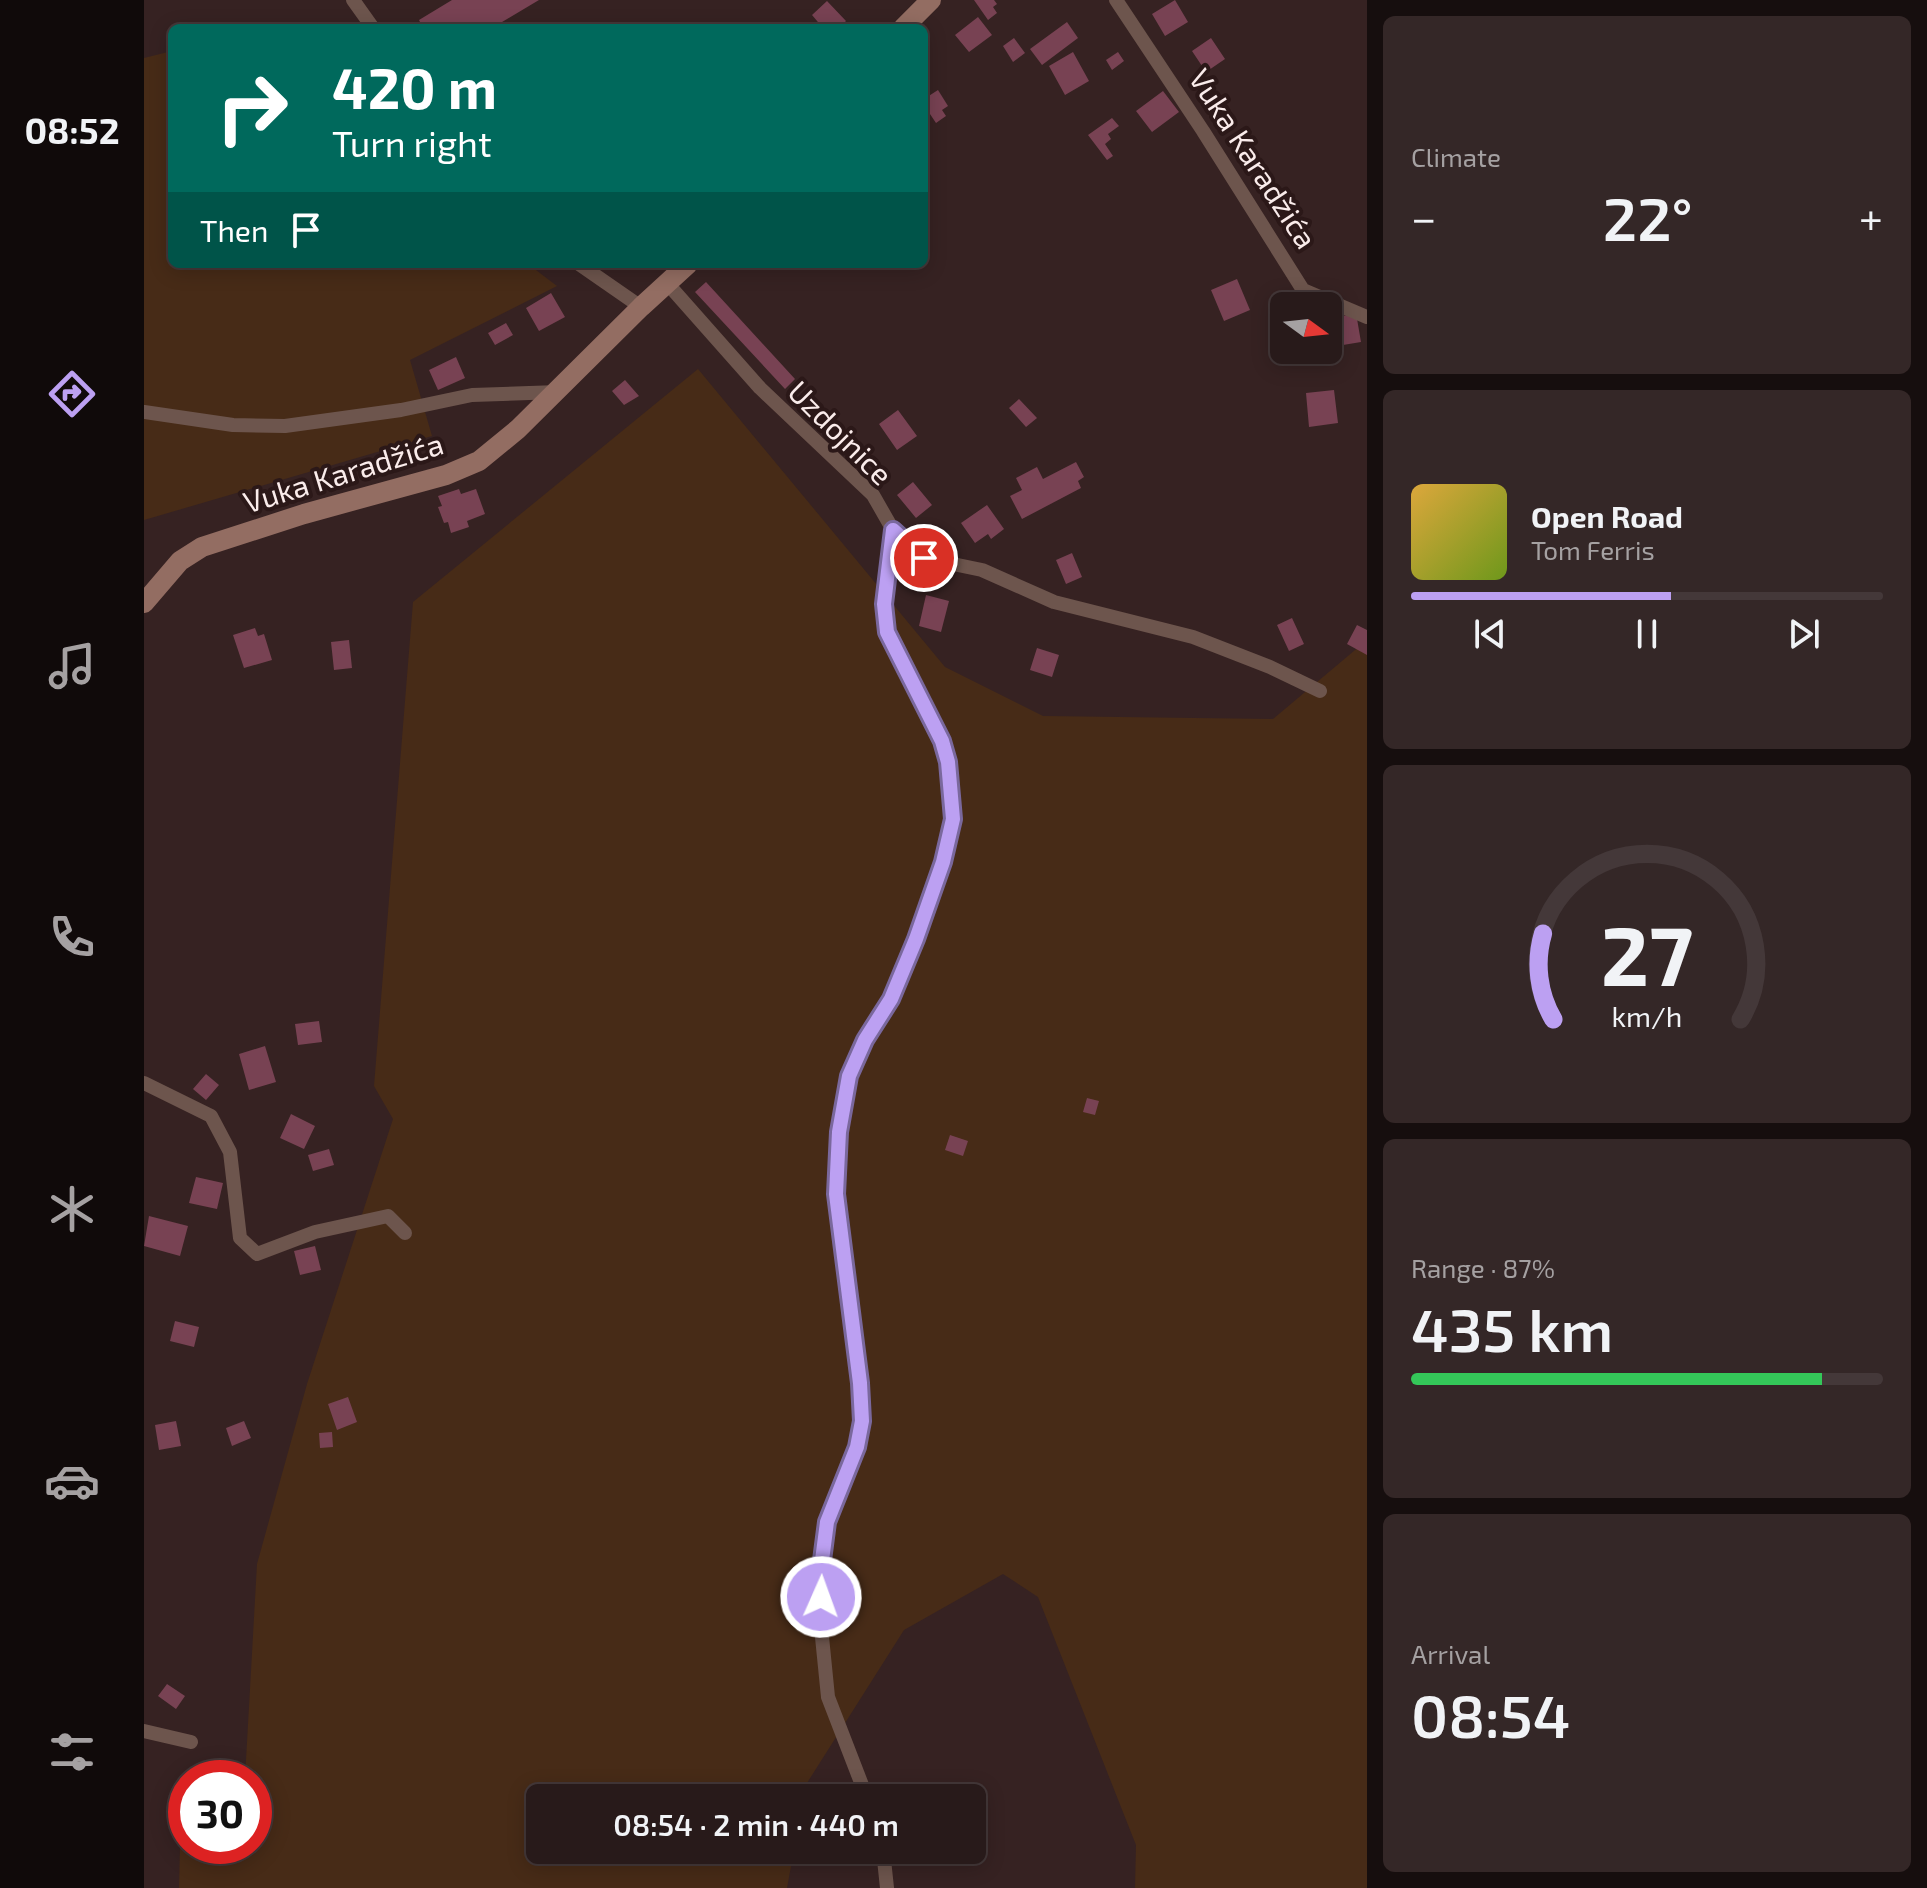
<!DOCTYPE html>
<meta charset="utf-8">
<style>
:root{--surface:#281a1a;--page:#342727;--text:#f1f3f6;--muted:#a5a1a2;--line:#443839;--accent:#bca0f2}
body{margin:0;font-family:"Exo 2",sans-serif;background:var(--page);color:var(--text);height:100vh;display:flex;flex-direction:column;font-size:30px;white-space:nowrap}
*{box-sizing:border-box;margin:0}
p{font-size:26px;color:var(--muted)}
.icon{flex:none;width:44px;height:44px;fill:none;stroke:currentColor;stroke-width:2;stroke-linecap:round;stroke-linejoin:round}
.map{position:relative;flex:1;overflow:hidden}
.details{display:flex;flex-direction:column;gap:16px;padding:16px;background:#160e0e;width:560px}
.details>*{flex:none}
.top-card{position:absolute;left:24px;top:24px;width:760px;height:244px;border-radius:12px;box-shadow:0 4px 20px #0003,0 0 0 2px var(--line);background:#00695c;color:#fff;overflow:hidden}
.needle{width:52px;rotate:105deg}
.fabs{position:absolute;left:1126px;top:292px;display:grid;gap:16px}
.fabs a{display:grid;place-items:center;width:72px;height:72px;border-radius:12px;background:var(--surface);box-shadow:0 4px 20px #0003,0 0 0 2px var(--line);font-size:40px}
.speed{position:absolute;left:24px;top:1760px;display:flex;gap:16px;font-size:40px;font-weight:700;text-align:center}
.speed>*{display:grid;place-content:center;width:104px;height:104px;border-radius:50%;background:var(--surface);box-shadow:0 4px 20px #0003,0 0 0 2px var(--line);line-height:1}
.speed .limit{border:12px solid #d22;background:#fff;color:#111}
.pin{position:absolute;display:grid;place-items:center;width:68px;height:68px;color:#fff;margin:-34px;border:4px solid #fff;border-radius:50%;box-shadow:0 2px 8px #0007}
.me{position:absolute;width:88px;margin:-44px;rotate:2deg;stroke-linejoin:round;filter:drop-shadow(0 0 6px #0008)}
.turn{display:flex;align-items:center;gap:28px;height:168px;padding:0 32px;font-size:36px}
.turn .icon{width:104px;height:104px;stroke-width:2.5}
.turn b{display:block;font-size:56px;line-height:68px}
.then{display:flex;align-items:center;height:76px;padding:0 32px;background:#0003;gap:16px;font-size:30px}
.big{font-size:60px;font-weight:600;line-height:1.1}
.details .card{flex:1;display:flex;flex-direction:column;justify-content:center;gap:12px;min-width:0;padding:0 28px;border-radius:12px;background:var(--page)}
.details .dial{align-items:center;gap:0}
.dial svg{height:208px;overflow:visible;fill:none;stroke:var(--line);stroke-width:7;stroke-linecap:round;text-anchor:middle}
.dial text{fill:var(--text);stroke:none}
.song{display:flex;align-items:center;gap:24px}
.cover{width:96px;height:96px;border-radius:12px;background:linear-gradient(135deg,hsl(40 70% 55%),hsl(80 70% 35%))}
.played{height:8px;border-radius:4px;background:linear-gradient(90deg,var(--accent) 55%,var(--line) 55%)}
.keys{display:flex;justify-content:space-around;direction:ltr}
.heat{display:flex;justify-content:space-between;align-items:center;font-size:44px;direction:ltr}
.charge{height:12px;border-radius:6px;background:linear-gradient(90deg,#34c759 87%,var(--line) 0)}
.trip{position:absolute;left:382px;top:1784px;width:460px;height:80px;border-radius:12px;background:var(--surface);box-shadow:0 4px 20px #0003,0 0 0 2px var(--line);font-weight:600;line-height:80px;text-align:center}
main{display:flex;flex:1;min-height:0}
.tab-bar{display:flex;flex-direction:column;width:144px;justify-content:space-around;align-items:center;background:#100a0a;color:var(--muted)}
.tab-bar .icon{width:56px;height:56px}
.tab-bar .current{color:var(--accent)}
.tab-bar b{font-size:36px;color:var(--text)}
.map>svg:first-child{display:block}
</style>
<main>
<nav class="tab-bar">
<b>08:52</b>
<svg class="icon current" aria-label="directions" viewBox="0 0 24 24"><path d="M12 3l9 9-9 9-9-9zM9 14v-3h6M13 9l2 2-2 2"/></svg>
<svg class="icon" aria-label="music" viewBox="0 0 24 24"><path d="M9 18V5l10-2v13"/><circle cx="6" cy="18" r="3"/><circle cx="16" cy="16" r="3"/></svg>
<svg class="icon" aria-label="phone" viewBox="0 0 24 24"><path d="M5 4h4l2 5-3 2q2 4 5 5l2-3 5 2v4C11 20 4 13 5 4z"/></svg>
<svg class="icon" aria-label="climate" viewBox="0 0 24 24"><path d="M12 3v18M4 7l16 10M4 17L20 7"/></svg>
<svg class="icon" aria-label="car" viewBox="0 0 24 24"><path d="M5 17H2v-5l4-1 3-4h7l3 4 3 1v5h-3M9 17h6M6 11h13"/><circle cx="7" cy="17" r="2"/><circle cx="17" cy="17" r="2"/></svg>
<svg class="icon" aria-label="filters" viewBox="0 0 24 24"><path d="M4 7h16M4 17h16"/><circle cx="9" cy="7" r="2"/><circle cx="15" cy="17" r="2"/></svg>
</nav>
<div class="map">
<svg width="1223" height="1888" viewBox="0 0 1223 1888">
<rect width="100%" height="100%" fill="#362222"/>
<path fill="#472b17" d="M 28,51 L 28,264 L 384,264 L 413,286 L 266,360 L 288,436 L 0,520 L 0,58 Z
M 554,369 L 801,667 L 899,716 L 1129,719 L 1223,640 L 1223,1888 L 991,1888 L 992,1845 L 894,1597 L 859,1574 L 760,1630 L 663,1783 L 660,1798 L 396,1798 L 396,1850 L 650,1850 L 643,1888 L 35,1888 L 36,1847 L 42,1845 L 110,1846 L 110,1778 L 101,1778 L 113,1564 L 163,1384 L 249,1119 L 230,1086 L 269,602 Z"/>
<path fill="#784253" d="M 308,0 L 395,0 L 348,28 L 279,28 L 275,20 Z
M 830,0 L 850,0 L 853,4 L 849,7 L 853,13 L 844,20 Z
M 1031,0 L 1044,22 L 1021,36 L 1008,14 Z
M 683,1 L 702,21 L 695,28 L 679,28 L 668,15 Z
M 834,17 L 848,35 L 825,52 L 811,35 Z
M 923,22 L 934,38 L 898,65 L 886,49 Z
M 870,38 L 881,53 L 869,62 L 859,46 Z
M 1067,38 L 1081,59 L 1062,72 L 1048,51 Z
M 929,52 L 945,81 L 921,95 L 905,66 Z
M 974,52 L 980,61 L 968,70 L 962,60 Z
M 794,90 L 804,106 L 798,110 L 802,116 L 792,123 L 780,105 L 780,99 Z
M 1019,91 L 1035,112 L 1008,132 L 992,111 Z
M 968,118 L 975,126 L 964,134 L 967,139 L 961,144 L 969,156 L 963,160 L 944,135 Z
M 1093,279 L 1106,310 L 1080,321 L 1067,290 Z
M 562,282 L 651,379 L 641,389 L 551,292 Z
M 407,293 L 421,317 L 395,331 L 382,308 Z
M 1212,313 L 1217,342 L 1199,345 L 1194,317 Z
M 362,323 L 369,335 L 351,345 L 344,333 Z
M 1142,350 L 1171,350 L 1172,354 L 1160,356 L 1161,361 L 1145,364 Z
M 312,357 L 321,378 L 294,390 L 285,370 Z
M 481,380 L 495,396 L 480,405 L 468,391 Z
M 1190,390 L 1194,423 L 1165,427 L 1162,393 Z
M 875,399 L 893,418 L 882,427 L 865,408 Z
M 754,410 L 773,436 L 753,450 L 735,424 Z
M 932,462 L 940,477 L 934,481 L 937,488 L 878,519 L 866,496 L 878,490 L 872,478 L 893,467 L 899,479 Z
M 769,482 L 788,505 L 772,518 L 753,495 Z
M 315,489 L 317,494 L 332,489 L 341,514 L 323,521 L 325,527 L 307,533 L 304,522 L 300,523 L 294,507 L 298,506 L 294,496 Z
M 843,505 L 860,529 L 847,539 L 844,534 L 831,543 L 817,523 Z
M 928,553 L 938,577 L 922,584 L 912,560 Z
M 782,595 L 805,601 L 797,632 L 775,626 Z
M 1148,618 L 1160,644 L 1145,651 L 1133,625 Z
M 1213,625 L 1223,630 L 1223,655 L 1203,644 Z
M 111,628 L 114,636 L 120,634 L 128,660 L 100,668 L 89,635 Z
M 205,640 L 208,668 L 190,670 L 187,642 Z
M 893,648 L 915,655 L 908,677 L 886,670 Z
M 175,1021 L 178,1042 L 154,1045 L 151,1024 Z
M 121,1046 L 132,1082 L 105,1090 L 95,1054 Z
M 62,1074 L 75,1085 L 62,1100 L 49,1089 Z
M 943,1098 L 955,1101 L 951,1115 L 939,1112 Z
M 147,1114 L 171,1126 L 160,1149 L 136,1138 Z
M 806,1135 L 824,1141 L 819,1156 L 801,1150 Z
M 185,1149 L 190,1165 L 169,1171 L 164,1155 Z
M 52,1177 L 79,1183 L 73,1209 L 45,1203 Z
M 5,1216 L 44,1226 L 36,1256 L 0,1246 Z
M 171,1246 L 177,1270 L 156,1275 L 150,1251 Z
M 31,1321 L 55,1327 L 50,1347 L 26,1341 Z
M 204,1397 L 213,1422 L 193,1430 L 184,1404 Z
M 32,1421 L 37,1446 L 15,1450 L 11,1425 Z
M 100,1421 L 107,1438 L 88,1446 L 82,1428 Z
M 188,1432 L 189,1447 L 176,1448 L 175,1433 Z
M 23,1684 L 41,1696 L 32,1709 L 14,1696 Z
M 768,1783 L 799,1786 L 798,1798 L 767,1798 Z"/>
<g fill="none" stroke-linecap="round" stroke-linejoin="round">
<path stroke="#6d554d" stroke-width="14" d="M 209,0 L 229,28
M 972,0 L 1059,131 L 1159,290 L 1223,317
M 435,264 L 497,307
M 523,283 L 616,388 L 729,495 L 749,530 L 740,604 L 743,632 L 798,741 L 804,762 L 809,819 L 799,862 L 772,939 L 747,999 L 721,1040 L 705,1076 L 695,1132 L 692,1194 L 716,1383 L 718,1421 L 713,1447 L 683,1522 L 677,1568 L 677,1627 L 684,1697 L 723,1798
M 0,412 L 89,425 L 141,426 L 257,410 L 328,395 L 414,392
M 749,530 L 780,558 L 838,570 L 910,602 L 1049,637 L 1126,667 L 1176,691
M 0,1083 L 67,1116 L 86,1152 L 96,1238 L 113,1254 L 171,1232 L 244,1216 L 261,1233
M 0,1731 L 47,1742
M 739,1850 L 743,1888"/>
<path stroke="#936d62" stroke-width="20" d="M 759,28 L 787,0
M 0,603 L 36,561 L 58,547 L 160,514 L 302,475 L 335,461 L 374,429 L 497,307 L 544,264"/>
</g>
<g fill="none" stroke-linecap="round" stroke-linejoin="round">
<g stroke="#7a689d" stroke-width="20">
<path id="route" d="M 677,1597 L 677,1568 L 683,1522 L 713,1447 L 718,1421 L 716,1383 L 692,1194 L 695,1132 L 705,1076 L 721,1040 L 747,999 L 772,939 L 799,862 L 809,819 L 804,762 L 798,741 L 743,632 L 740,604 L 749,530 L 780,558"/>
</g>
<use href="#route" stroke="#bca0f2" stroke-width="14"/>
</g>
<g text-anchor="middle" dominant-baseline="central" stroke-width="8" stroke-linejoin="round" paint-order="stroke">
<g font-size="30" fill="#faeceb" stroke="#2b1818">
<text transform="translate(1110 158) rotate(57)">Vuka Karadžića</text>
<text transform="translate(697 432) rotate(45)">Uzdojnice</text>
<text transform="translate(199 472) rotate(-17)">Vuka Karadžića</text>
</g>
</g>
</svg>
<div class="fabs">
<a><svg class="needle" viewBox="-14 -14 28 28"><path d="M0-13l5 13h-10z" fill="#e53935"/><path d="M0 13l5-13h-10z" fill="#a5a1a2"/></svg></a>
</div>
<div class="speed"><div class="limit">30</div></div>
<div class="pin" style="left:780px;top:558px;background:#d93025"><svg class="icon" aria-label="arrive" viewBox="0 0 24 24"><path d="M6 21V4h12l-3 4 3 4H6"/></svg></div>
<svg class="me" style="left:677px;top:1597px" viewBox="-20 -20 40 40"><circle r="17" fill="#bca0f2" stroke="#fff" stroke-width="3"/><path d="M0-11L8 9 0 5-8 9z" fill="#fff"/></svg>
<div class="trip">08:54 · 2 min · 440 m</div>
<div class="top-card">
<div class="turn"><svg class="icon" aria-label="right" viewBox="0 0 24 24"><path d="M7 20v-9h11M14 6l5 5-5 5"/></svg><div><b>420 m</b>Turn right</div></div>
<div class="then">Then<svg class="icon" aria-label="arrive" viewBox="0 0 24 24"><path d="M6 21V4h12l-3 4 3 4H6"/></svg></div>
</div>
</div>
<section class="details">
<div class="card"><p>Climate</p>
<div class="heat"><a>−</a><b class="big">22°</b><a>+</a></div>
</div>
<div class="card">
<div class="song"><i class="cover"></i><div><b>Open Road</b><p>Tom Ferris</p></div></div>
<div class="played"></div>
<div class="keys"><svg class="icon" aria-label="previous" viewBox="0 0 24 24"><path d="M18 5L8 12l10 7zM5 5v14"/></svg><svg class="icon" aria-label="pause" viewBox="0 0 24 24"><path d="M8 5v14M16 5v14"/></svg><svg class="icon" aria-label="next" viewBox="0 0 24 24"><path d="M6 5l10 7-10 7zM19 5v14"/></svg></div>
</div>
<div class="card dial"><svg viewBox="0 0 100 80">
<path d="M14 69A42 42 0 1 1 86 69"/>
<path d="M14 69A42 42 0 0 1 10 36" stroke="#bca0f2"/>
<text x="50" y="56" font-size="32" font-weight="700">27</text>
<text x="50" y="72" font-size="11">km/h</text>
</svg></div>
<div class="card"><p>Range · 87%</p><b class="big">435 km</b><div class="charge"></div></div>
<div class="card"><p>Arrival</p><b class="big">08:54</b></div>
</section>
</main>
